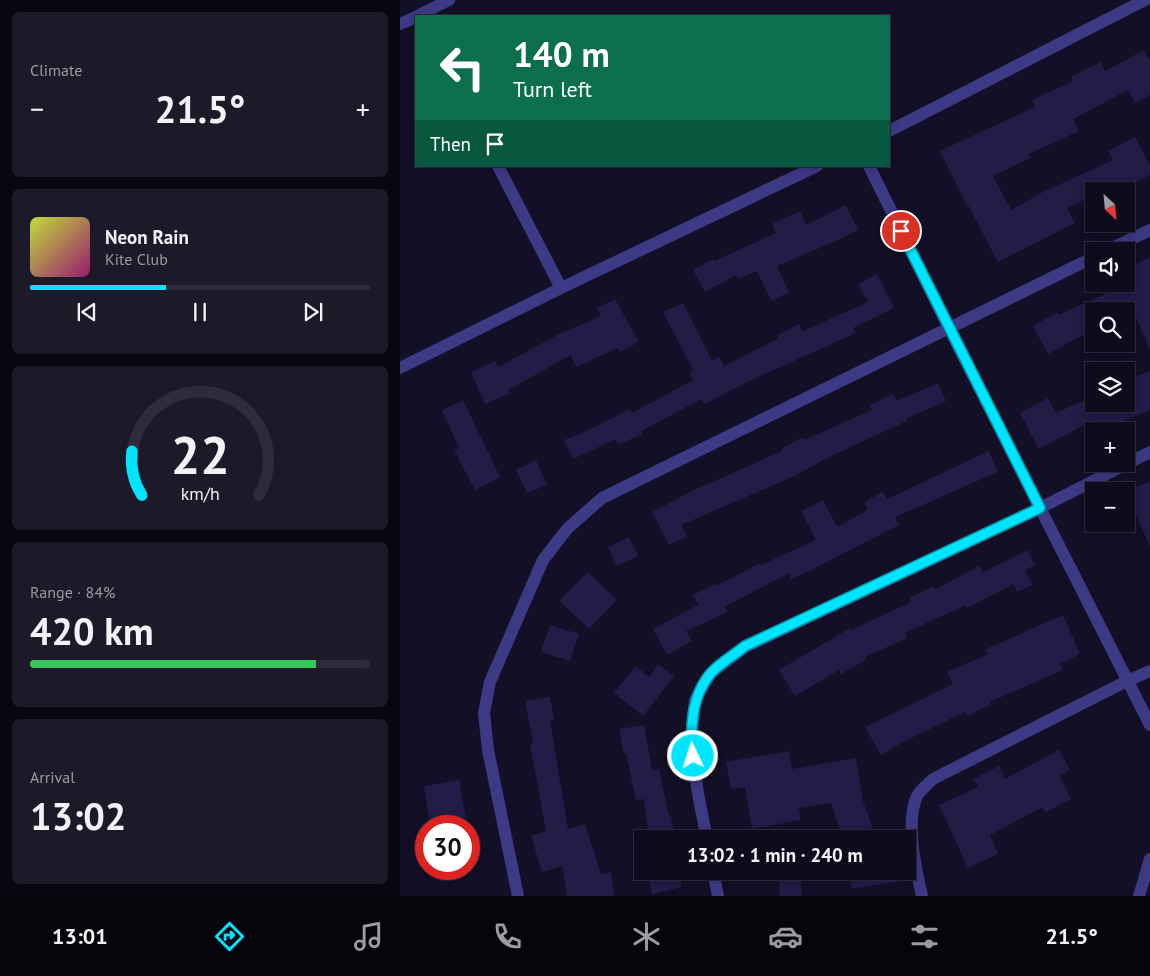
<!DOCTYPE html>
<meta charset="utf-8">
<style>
:root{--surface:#0e0b1c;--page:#1c1929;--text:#f1f3f6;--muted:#9b9ba3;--line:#2e2b3b;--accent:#00e5ff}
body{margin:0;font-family:"PT Sans",sans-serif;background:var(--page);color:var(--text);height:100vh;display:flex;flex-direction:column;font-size:19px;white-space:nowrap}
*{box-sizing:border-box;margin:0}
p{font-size:16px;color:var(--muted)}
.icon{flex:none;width:28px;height:28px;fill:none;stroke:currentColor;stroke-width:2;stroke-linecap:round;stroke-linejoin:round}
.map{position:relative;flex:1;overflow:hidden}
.drawer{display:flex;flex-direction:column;gap:12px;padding:12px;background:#08060f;width:400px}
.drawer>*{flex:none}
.guide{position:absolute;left:15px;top:15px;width:475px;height:152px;border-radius:0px;box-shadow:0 2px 12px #0003,0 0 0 1px var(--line);background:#0b6e4f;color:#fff;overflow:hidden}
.needle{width:32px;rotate:154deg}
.tools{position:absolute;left:685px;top:182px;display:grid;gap:10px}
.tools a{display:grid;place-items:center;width:50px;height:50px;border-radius:0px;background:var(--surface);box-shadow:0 2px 12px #0003,0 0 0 1px var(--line);font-size:25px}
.speed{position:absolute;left:15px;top:815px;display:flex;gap:10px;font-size:25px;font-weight:700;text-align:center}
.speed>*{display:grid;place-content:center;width:65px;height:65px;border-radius:50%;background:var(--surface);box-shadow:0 2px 12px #0003,0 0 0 1px var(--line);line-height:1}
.speed .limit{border:8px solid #d22;background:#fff;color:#111}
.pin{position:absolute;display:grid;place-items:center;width:42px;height:42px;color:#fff;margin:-21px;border:2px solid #fff;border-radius:50%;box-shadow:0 1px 5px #0007}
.me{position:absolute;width:55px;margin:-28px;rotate:356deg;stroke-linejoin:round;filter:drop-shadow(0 0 4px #0008)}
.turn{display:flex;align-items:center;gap:18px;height:105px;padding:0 15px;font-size:22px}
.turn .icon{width:65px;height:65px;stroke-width:2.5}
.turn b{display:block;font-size:35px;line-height:42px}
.then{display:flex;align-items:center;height:48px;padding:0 15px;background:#0003;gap:10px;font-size:19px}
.big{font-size:38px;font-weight:600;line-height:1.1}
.drawer .tile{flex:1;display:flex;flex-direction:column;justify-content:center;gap:8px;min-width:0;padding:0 18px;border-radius:8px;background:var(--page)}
.drawer .dial{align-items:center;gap:0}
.dial svg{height:130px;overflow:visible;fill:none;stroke:var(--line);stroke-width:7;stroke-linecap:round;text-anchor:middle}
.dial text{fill:var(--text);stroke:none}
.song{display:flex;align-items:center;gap:15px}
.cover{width:60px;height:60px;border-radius:8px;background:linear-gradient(135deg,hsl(70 70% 55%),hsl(320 70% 35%))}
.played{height:5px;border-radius:2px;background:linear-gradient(90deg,var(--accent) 40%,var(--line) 40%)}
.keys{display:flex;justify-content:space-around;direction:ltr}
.heat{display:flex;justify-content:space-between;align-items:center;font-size:28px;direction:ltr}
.charge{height:8px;border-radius:4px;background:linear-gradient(90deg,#34c759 84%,var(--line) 0)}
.trip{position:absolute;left:234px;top:830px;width:282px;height:50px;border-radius:0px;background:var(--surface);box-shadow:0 2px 12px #0003,0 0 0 1px var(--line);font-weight:600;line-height:50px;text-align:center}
.tab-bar{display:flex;height:80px;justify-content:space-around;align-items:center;background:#06040b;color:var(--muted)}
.tab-bar .icon{width:35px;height:35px}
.tab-bar .current{color:var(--accent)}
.tab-bar b{font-size:22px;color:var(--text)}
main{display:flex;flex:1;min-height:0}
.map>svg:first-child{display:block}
</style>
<main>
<section class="drawer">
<div class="tile"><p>Climate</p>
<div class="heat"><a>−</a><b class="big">21.5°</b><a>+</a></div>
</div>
<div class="tile">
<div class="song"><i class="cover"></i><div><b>Neon Rain</b><p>Kite Club</p></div></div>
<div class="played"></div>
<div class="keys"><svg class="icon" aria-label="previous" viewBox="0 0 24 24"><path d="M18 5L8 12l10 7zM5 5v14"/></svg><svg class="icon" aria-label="pause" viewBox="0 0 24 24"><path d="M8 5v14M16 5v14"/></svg><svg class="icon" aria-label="next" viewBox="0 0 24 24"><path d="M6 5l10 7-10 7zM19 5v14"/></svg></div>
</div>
<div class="tile dial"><svg viewBox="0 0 100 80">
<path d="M14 69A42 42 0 1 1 86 69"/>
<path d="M14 69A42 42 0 0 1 8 42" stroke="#00e5ff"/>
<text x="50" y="56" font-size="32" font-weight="700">22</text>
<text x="50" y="72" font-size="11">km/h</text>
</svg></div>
<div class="tile"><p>Range · 84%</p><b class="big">420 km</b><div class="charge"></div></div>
<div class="tile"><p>Arrival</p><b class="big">13:02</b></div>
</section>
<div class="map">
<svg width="750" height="896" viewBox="0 0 750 896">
<rect width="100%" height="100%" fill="#130f26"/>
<path fill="#241b47" d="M 744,50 L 750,60 L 750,95 L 735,103 L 728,90 L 673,119 L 679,131 L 629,154 L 631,158 L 593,176 L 611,210 L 641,193 L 713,160 L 708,151 L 735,137 L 750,165 L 750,175 L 719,191 L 694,191 L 694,195 L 667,208 L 675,223 L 598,262 L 568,205 L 567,206 L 540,151 L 635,107 L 632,100 L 673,81 L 671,77 L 700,62 L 705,71 Z
M 446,205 L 458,230 L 436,241 L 377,266 L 389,292 L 371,301 L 357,271 L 338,279 L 336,275 L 305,292 L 293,270 L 313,259 L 314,261 L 376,233 L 372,224 L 400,211 L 406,225 Z
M 750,257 L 750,350 L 733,311 L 694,311 L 694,329 L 648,354 L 633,326 L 658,312 L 659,315 L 726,284 L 726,270 Z
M 477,274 L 494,308 L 453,328 L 456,333 L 347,382 L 305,404 L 302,399 L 241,431 L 242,434 L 218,445 L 216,440 L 214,440 L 173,459 L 164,440 L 187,431 L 230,409 L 232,413 L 293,380 L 289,373 L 293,370 L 263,312 L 283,303 L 312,361 L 319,357 L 324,366 L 379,338 L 378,335 L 399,324 L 403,331 L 468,302 L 458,284 Z
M 215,299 L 239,342 L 220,352 L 218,348 L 176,367 L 171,355 L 108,390 L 110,393 L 85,404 L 71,372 L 95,361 L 98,367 L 161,333 L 201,316 L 197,308 Z
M 750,371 L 750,410 L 700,431 L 694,431 L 694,434 L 689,436 L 684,425 L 639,449 L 620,413 L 648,398 L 656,413 L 694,396 L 694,404 L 726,404 L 726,381 Z
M 538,383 L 546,401 L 506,419 L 507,421 L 425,459 L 395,476 L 281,525 L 287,536 L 269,545 L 252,512 L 294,490 L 382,451 L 381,449 L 403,437 L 404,440 L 472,410 L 470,405 L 493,394 L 497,401 Z
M 63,400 L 100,477 L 75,490 L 54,450 L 59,448 L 42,410 Z
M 589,451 L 598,472 L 495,517 L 499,525 L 409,571 L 391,579 L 389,573 L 325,607 L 328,612 L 286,631 L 292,641 L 267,655 L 253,629 L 298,605 L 293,595 L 315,584 L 316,586 L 360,563 L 361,565 L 416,540 L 401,511 L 423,500 L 437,527 L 468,510 L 464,502 L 483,492 L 487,499 Z
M 136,460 L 147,485 L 127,493 L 116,470 Z
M 750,481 L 750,547 L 726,492 Z
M 229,537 L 238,556 L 217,566 L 208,547 Z
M 628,550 L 635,565 L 625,570 L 633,585 L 617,592 L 614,584 L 567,608 L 566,605 L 505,633 L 507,638 L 465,657 L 466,660 L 441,674 L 439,670 L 395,696 L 379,670 L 450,628 L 451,630 L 511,602 L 509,598 L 534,586 L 536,589 L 579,566 L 583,572 Z
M 188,572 L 217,600 L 189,629 L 159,601 Z
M 663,615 L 680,654 L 660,664 L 663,670 L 590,702 L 591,704 L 567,716 L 565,712 L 505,741 L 481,755 L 465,727 L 553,684 L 547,672 L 588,654 L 586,649 Z
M 150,625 L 179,634 L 170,661 L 141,652 Z
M 258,664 L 274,676 L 243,716 L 214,693 L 236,666 L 249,677 Z
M 150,697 L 154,720 L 150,721 L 168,829 L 185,824 L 201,874 L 211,872 L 214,896 L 167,896 L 162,866 L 142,872 L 131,836 L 146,831 L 130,744 L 133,743 L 125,701 Z
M 244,725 L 252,770 L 259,769 L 269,816 L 271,815 L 274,836 L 249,839 L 244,799 L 236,800 L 226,753 L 224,754 L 219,729 Z
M 659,750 L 670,770 L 660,776 L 671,799 L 646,812 L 643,807 L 590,835 L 598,854 L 568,868 L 539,805 L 578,787 L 574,779 L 599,766 L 605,779 Z
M 389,751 L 392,769 L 456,758 L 463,801 L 474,832 L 455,839 L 443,839 L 431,803 L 399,808 L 401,820 L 352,829 L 345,787 L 331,789 L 326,762 Z
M 59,780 L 66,818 L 30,824 L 24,786 Z
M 247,871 L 278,871 L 282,887 L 252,894 Z
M 380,871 L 400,871 L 402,896 L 379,896 Z
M 449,871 L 503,871 L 503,881 L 452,889 Z"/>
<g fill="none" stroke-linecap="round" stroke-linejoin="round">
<path stroke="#3d3a85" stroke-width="12" d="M 17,16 L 49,0
M 0,24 L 16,17
M 489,131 L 745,0
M 98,166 L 161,288
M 469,166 L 549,328 L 750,725
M 706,251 L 750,230
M 0,368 L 161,288 L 417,166
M 307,839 L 298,794 L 291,738 L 295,700 L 310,674 L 345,647 L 640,508 L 750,452
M 313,871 L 318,896
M 118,896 L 88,750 L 84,713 L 90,682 L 143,560 L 167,529 L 202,498 L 694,257
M 522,896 C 516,869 505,822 517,796 C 521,789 528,784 533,779 L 727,681 L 750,671
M 739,896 L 750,859"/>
</g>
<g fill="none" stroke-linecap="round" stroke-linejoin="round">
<g stroke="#0095a6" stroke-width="12">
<path id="route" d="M 293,756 C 290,729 291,696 311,673 C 320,663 334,655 345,646 L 640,508 L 501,231"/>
</g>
<use href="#route" stroke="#00e5ff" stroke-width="9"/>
</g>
</svg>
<div class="tools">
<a><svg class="needle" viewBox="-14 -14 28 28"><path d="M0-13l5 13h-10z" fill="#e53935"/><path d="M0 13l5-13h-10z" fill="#9b9ba3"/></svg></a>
<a><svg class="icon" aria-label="sound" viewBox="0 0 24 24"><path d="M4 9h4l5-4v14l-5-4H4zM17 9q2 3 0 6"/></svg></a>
<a><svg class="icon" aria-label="search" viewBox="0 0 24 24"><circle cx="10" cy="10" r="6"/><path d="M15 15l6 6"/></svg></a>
<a><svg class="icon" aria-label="layers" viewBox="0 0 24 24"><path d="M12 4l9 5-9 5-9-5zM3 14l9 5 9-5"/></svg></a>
<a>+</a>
<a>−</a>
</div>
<div class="speed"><div class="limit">30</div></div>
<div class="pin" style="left:501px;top:231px;background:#d93025"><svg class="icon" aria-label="arrive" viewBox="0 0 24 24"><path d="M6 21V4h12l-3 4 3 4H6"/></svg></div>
<svg class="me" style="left:293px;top:756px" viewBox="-20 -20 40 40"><circle r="17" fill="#00e5ff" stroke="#fff" stroke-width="3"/><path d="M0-11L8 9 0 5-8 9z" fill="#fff"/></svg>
<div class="trip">13:02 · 1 min · 240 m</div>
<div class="guide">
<div class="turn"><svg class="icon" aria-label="left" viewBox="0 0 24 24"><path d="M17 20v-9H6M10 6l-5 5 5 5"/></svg><div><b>140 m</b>Turn left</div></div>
<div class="then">Then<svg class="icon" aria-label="arrive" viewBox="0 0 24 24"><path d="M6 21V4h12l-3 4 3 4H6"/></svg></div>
</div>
</div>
</main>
<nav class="tab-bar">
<b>13:01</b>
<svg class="icon current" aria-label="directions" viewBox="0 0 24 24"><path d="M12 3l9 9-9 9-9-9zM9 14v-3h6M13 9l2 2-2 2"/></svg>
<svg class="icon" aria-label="music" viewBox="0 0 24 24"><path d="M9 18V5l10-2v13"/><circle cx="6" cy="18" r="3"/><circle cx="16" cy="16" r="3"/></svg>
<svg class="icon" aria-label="phone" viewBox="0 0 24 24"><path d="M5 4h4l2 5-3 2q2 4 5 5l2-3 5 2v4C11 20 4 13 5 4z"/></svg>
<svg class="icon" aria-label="climate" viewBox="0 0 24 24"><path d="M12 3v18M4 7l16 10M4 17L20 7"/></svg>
<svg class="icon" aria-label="car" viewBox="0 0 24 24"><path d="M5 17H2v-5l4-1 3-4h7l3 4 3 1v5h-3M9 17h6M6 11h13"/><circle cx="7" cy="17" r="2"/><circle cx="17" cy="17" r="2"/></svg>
<svg class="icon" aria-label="filters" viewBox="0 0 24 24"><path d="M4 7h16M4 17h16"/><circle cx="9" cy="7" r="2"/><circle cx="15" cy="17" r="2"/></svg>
<b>21.5°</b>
</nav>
